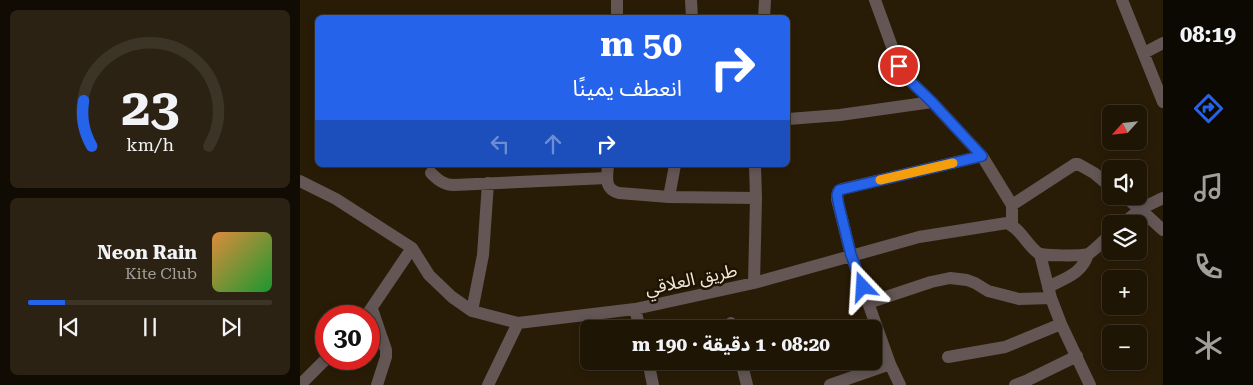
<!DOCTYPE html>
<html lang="ar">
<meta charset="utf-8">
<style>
:root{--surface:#1f1505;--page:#2c2213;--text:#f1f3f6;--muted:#a19f9a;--line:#3c3427;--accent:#2563eb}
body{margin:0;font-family:"Roboto Serif","Noto Sans Arabic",serif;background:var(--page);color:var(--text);direction:rtl;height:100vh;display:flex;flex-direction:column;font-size:19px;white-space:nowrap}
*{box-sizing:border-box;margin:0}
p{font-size:16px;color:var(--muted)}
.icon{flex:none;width:28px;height:28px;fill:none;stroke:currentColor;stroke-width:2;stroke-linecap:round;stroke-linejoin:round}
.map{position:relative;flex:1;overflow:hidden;direction:ltr}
.drawer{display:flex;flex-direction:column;gap:10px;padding:10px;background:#110c03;width:300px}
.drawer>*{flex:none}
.guide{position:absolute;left:15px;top:15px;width:475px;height:152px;border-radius:8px;box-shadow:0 2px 8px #0003,0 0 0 1px var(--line);direction:rtl;background:#2563eb;color:#fff;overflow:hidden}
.needle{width:32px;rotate:243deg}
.fabs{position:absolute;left:802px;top:105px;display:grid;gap:10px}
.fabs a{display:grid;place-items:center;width:45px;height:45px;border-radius:8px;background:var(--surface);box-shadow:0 2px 8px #0003,0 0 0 1px var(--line);font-size:25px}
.speed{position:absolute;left:15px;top:305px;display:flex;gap:10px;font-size:25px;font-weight:700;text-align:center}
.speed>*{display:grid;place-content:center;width:65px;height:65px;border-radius:50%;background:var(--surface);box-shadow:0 2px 8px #0003,0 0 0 1px var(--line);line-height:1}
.speed .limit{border:8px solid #d22;background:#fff;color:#111}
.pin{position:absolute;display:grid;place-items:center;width:42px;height:42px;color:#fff;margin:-21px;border:2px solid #fff;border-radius:50%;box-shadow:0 1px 5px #0007}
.me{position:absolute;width:55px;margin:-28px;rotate:340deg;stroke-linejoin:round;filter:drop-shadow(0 0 4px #0008)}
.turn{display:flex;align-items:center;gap:18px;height:105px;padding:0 25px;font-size:22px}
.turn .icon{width:65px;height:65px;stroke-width:2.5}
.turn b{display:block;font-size:35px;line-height:42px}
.lanes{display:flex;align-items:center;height:48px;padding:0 25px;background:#0003;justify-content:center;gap:25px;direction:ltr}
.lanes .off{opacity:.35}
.drawer .card{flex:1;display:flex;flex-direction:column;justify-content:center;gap:8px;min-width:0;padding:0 18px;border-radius:8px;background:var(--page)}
.drawer .dial{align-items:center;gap:0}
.dial svg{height:130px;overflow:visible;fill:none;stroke:var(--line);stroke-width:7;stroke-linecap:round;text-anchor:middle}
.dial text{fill:var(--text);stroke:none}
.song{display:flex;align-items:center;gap:15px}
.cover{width:60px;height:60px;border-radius:8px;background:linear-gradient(135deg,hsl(30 70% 55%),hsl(130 70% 35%))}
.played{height:5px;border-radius:2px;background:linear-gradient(90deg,var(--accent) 15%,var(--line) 15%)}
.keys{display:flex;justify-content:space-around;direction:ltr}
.trip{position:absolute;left:280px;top:320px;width:302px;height:50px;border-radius:8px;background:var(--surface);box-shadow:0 2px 8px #0003,0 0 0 1px var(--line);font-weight:700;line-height:50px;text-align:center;direction:rtl}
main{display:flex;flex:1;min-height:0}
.dock{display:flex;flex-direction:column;width:90px;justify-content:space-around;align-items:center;background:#0c0802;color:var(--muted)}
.dock .icon{width:35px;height:35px}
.dock .selected{color:var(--accent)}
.dock b{font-size:22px;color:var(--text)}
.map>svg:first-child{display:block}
</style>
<main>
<nav class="dock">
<b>08:19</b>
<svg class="icon selected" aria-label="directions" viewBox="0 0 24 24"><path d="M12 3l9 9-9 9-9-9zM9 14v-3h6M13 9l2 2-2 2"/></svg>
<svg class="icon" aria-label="music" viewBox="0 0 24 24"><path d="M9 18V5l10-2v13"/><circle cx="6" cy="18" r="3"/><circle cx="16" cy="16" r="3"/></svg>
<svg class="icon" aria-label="phone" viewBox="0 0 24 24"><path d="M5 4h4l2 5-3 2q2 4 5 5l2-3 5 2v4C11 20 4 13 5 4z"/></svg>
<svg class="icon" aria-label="climate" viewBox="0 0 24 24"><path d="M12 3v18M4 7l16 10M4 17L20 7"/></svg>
</nav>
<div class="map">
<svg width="863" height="385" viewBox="0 0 863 385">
<rect width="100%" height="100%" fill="#291c07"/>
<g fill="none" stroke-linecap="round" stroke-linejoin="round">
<path stroke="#635655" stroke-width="12" d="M 391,0 L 392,18
M 575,0 L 599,66 L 605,76 L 632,102 L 682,156 L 712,205 L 712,225
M 822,0 L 863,102
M 317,18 L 317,0
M 464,18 L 465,0
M 844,53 L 863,43
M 488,119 L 540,115 L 632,102
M 308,165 C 307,178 304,189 319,193 L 369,197 L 456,198
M 131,173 C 138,180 144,185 154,185 L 307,178
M 0,181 L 36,199 L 112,248 L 129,275 L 152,297 L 172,311 L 218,323 L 335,309 L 454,283 L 619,237 L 707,223 C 721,229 726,244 738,253 C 743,256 781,256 788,254 C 793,252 806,238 811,234
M 824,196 L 840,209 L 863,230
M 369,197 L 375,165
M 712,205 L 775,164 L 778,164 L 794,173 L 811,187
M 823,224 L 840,209 L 863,198
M 740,254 L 751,298 L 761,324 L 790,385
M 454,283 L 456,198 L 455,165
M 748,287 C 765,278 782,274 788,254
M 568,303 L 631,282 L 650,278 L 667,280 L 675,283 L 688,291 L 719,299 L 751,298
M 72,309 L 86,350 L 86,357 L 77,385
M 335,309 L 340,329
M 172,311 L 183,255 L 188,183
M 66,316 L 112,248
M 431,323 L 433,329
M 648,357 L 705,347 L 761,324
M 348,361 L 353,385
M 441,361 L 447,385
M 0,383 L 4,381 L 26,359
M 188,385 L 218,323
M 530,385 L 590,364
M 600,385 L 590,364 L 551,255 L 537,199 L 538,192 L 542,189 L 682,156
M 715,385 L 728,380 L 777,356"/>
</g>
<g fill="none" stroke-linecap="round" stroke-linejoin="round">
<g stroke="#184099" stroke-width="12">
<path id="route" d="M 563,287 L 551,255 L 539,206 L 537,195 L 539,190 L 682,156 L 632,102 L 605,76 L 599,66"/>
</g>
<use href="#route" stroke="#2563eb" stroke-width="9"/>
<path stroke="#f59e0b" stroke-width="9" d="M 580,180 L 653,163"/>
</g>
<g text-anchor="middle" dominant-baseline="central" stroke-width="5" stroke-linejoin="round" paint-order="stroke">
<g font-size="18" fill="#f0e7da" stroke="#1f1301">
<text transform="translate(391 279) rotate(-12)">طريق العلاقي</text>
</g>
</g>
</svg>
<div class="fabs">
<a><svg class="needle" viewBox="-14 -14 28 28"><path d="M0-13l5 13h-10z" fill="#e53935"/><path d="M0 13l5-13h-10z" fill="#a19f9a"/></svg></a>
<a><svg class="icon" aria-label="sound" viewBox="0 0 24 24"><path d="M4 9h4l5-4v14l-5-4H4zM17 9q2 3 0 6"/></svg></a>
<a><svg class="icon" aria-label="layers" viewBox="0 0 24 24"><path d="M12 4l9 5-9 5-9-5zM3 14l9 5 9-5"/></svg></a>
<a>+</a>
<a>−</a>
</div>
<div class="speed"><div class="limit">30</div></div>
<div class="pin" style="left:599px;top:66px;background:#d93025"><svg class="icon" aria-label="arrive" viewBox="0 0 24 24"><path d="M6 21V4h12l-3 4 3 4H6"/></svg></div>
<svg class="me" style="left:563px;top:287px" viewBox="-20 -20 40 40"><path d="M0-17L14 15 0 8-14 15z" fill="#2563eb" stroke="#fff" stroke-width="4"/></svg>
<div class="trip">08:20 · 1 دقيقة · 190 m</div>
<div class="guide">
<div class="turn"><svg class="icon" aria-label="right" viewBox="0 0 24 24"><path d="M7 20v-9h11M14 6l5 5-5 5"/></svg><div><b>50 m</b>انعطف يمينًا</div></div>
<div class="lanes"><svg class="icon off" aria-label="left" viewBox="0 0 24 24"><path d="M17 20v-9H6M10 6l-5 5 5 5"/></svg><svg class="icon off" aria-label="ahead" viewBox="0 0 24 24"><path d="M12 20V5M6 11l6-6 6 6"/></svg><svg class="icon" aria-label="right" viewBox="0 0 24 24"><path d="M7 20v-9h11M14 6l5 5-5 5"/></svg></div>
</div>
</div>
<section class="drawer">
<div class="card dial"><svg viewBox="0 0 100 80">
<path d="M14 69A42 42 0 1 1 86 69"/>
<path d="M14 69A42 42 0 0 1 9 41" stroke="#2563eb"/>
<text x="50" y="56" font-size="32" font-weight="700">23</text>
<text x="50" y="72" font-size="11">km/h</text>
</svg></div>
<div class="card">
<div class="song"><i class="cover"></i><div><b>Neon Rain</b><p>Kite Club</p></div></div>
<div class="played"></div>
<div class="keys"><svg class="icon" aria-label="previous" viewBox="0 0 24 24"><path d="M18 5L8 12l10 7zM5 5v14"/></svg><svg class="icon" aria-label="pause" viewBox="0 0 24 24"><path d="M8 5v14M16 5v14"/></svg><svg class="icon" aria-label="next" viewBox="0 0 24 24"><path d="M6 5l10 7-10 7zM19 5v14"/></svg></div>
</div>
</section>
</main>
